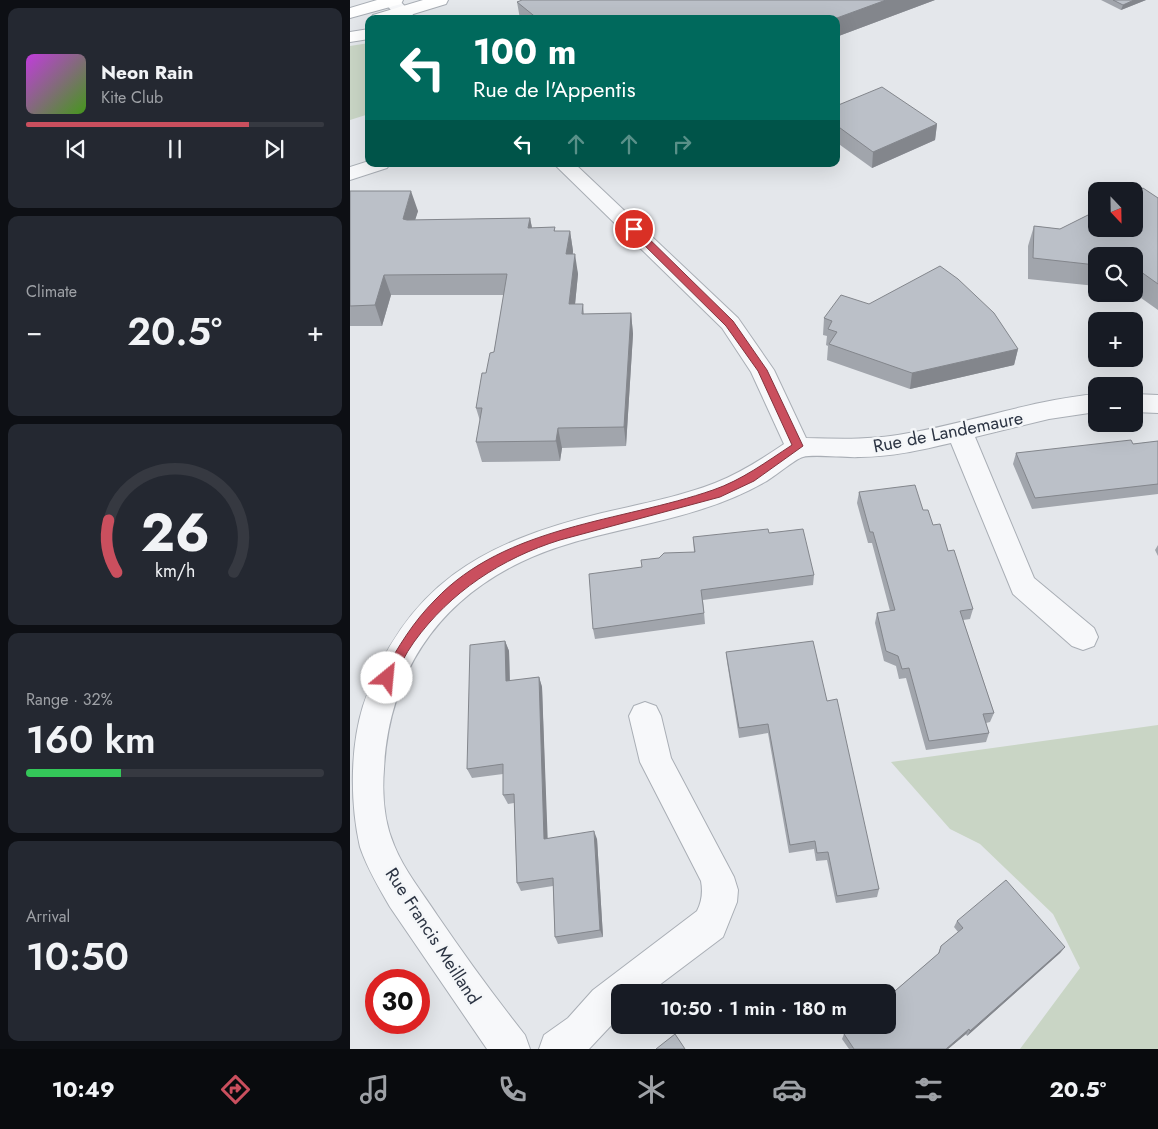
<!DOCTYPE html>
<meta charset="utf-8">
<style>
:root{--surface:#171b24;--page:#242831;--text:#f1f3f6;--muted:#9ea1a6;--line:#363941;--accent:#ca4f5e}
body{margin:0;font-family:Jost,sans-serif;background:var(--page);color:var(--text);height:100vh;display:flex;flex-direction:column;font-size:19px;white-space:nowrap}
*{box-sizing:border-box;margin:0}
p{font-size:16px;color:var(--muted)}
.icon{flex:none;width:28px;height:28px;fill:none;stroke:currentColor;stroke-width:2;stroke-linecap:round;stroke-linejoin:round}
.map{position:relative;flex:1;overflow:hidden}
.details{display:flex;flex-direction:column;gap:8px;padding:8px;background:#0d0f14;width:350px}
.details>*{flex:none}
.guide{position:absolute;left:15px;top:15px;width:475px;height:152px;border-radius:10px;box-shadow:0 5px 20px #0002;background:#00695c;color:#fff;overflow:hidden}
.needle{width:32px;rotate:158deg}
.buttons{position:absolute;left:738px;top:182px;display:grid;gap:10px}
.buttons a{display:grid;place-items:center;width:55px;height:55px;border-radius:10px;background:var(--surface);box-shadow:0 5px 20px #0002;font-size:25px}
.speed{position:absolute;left:15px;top:969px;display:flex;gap:10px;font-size:25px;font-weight:700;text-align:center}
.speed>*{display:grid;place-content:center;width:65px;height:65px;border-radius:50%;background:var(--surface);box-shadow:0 5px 20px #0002;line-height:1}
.speed .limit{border:8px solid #d22;background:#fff;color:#111}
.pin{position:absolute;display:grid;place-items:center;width:42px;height:42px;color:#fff;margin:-21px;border:2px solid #fff;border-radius:50%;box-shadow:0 1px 5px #0007}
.me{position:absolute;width:55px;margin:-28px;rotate:28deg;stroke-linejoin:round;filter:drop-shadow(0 0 4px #0008)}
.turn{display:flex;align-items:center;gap:18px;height:105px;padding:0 25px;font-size:22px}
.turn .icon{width:65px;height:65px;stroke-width:2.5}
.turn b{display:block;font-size:35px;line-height:42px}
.lanes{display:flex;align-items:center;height:48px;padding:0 25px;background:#0003;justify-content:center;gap:25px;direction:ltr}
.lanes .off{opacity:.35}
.big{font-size:38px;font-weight:600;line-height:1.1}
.details .tile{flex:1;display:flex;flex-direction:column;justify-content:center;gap:8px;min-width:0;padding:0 18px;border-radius:10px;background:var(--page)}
.details .dial{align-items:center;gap:0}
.dial svg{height:130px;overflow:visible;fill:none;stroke:var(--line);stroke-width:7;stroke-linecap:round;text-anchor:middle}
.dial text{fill:var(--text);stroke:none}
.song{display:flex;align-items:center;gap:15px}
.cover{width:60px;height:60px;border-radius:8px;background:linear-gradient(135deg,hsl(290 70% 55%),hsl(100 70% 35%))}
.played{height:5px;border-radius:2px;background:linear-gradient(90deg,var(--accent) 75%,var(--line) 75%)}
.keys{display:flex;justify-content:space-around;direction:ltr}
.heat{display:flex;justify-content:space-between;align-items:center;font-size:28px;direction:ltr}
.charge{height:8px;border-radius:4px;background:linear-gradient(90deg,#34c759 32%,var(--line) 0)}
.trip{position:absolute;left:261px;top:984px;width:285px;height:50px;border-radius:10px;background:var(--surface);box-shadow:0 5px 20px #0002;font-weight:600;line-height:50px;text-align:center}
.menu{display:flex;height:80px;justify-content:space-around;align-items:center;background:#090b0e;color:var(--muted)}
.menu .icon{width:35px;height:35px}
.menu .active{color:var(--accent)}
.menu b{font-size:22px;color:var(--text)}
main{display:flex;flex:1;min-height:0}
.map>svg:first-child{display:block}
</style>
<main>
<section class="details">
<div class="tile">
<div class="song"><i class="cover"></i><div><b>Neon Rain</b><p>Kite Club</p></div></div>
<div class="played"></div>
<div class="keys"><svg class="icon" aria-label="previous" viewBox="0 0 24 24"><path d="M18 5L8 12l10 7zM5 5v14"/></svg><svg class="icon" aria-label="pause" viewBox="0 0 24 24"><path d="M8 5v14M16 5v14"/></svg><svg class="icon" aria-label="next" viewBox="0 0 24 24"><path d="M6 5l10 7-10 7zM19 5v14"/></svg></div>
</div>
<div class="tile"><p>Climate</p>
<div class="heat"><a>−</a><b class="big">20.5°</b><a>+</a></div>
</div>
<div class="tile dial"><svg viewBox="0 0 100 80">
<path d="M14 69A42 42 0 1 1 86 69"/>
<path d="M14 69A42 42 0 0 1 9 37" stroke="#ca4f5e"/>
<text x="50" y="56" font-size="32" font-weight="700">26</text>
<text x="50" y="72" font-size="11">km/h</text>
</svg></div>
<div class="tile"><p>Range · 32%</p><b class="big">160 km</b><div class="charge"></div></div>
<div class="tile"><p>Arrival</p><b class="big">10:50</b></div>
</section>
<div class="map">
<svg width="808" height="1049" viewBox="0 0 808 1049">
<rect width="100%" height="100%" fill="#e4e7eb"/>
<path fill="#c9d5c5" d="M 19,43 L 19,114 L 0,120 L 0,46 Z
M 808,725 L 808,1049 L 670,1049 L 730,968 L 703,914 L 630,844 L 600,829 L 541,762 Z"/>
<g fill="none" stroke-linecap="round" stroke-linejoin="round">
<g stroke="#a9aeb5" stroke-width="2">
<path id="street" d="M 32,0 L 49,0 L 67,19 L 49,19 Z
M 19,161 L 19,164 L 40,164 L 37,168 L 0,180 L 0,167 Z
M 204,164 L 225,164 L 388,318 L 424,370 L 456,438 C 491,439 525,440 559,433 C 622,422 683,400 746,394 L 746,412 L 699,419 L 625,437 L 684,578 L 744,628 L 748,637 L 744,646 L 733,650 L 722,646 L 663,594 L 601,443 C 571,450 541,457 510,457 C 497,458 463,454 453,457 C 445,459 424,477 415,482 C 394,494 372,503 349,510 C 290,529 227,535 171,562 C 86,603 39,675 34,769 C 32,793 34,822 44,845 C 54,870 72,892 87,915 C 115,956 144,996 175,1035 L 180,1049 L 137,1049 L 40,907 C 29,888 17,868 10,847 C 0,803 0,748 13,706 C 55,584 133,542 252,513 C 290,504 329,497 365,483 C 390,473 412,459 434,444 L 401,372 L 372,328 Z
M 784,394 L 808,395 L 808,413 L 784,412 Z
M 295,702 L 306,706 L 311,716 L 321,758 L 384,877 L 388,890 L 387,902 L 373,937 L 300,992 L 270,992 L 270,1016 L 239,1049 L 189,1049 L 194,1035 L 218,1018 L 243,990 L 347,911 C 352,901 353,892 351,881 L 290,762 L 279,716 L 284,706 Z"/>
</g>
<g stroke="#a9aeb5" stroke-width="2">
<path id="secondary" d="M 27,0 L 53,0 L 51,4 L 0,18 L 0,8 Z
M 73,0 L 98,0 L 96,4 L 47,19 L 21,19 L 23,15 Z
M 19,29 L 19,39 L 0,42 L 0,32 Z"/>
</g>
<use href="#street" fill="#f7f8fa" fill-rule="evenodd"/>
<use href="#secondary" fill="#fff" fill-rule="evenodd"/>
</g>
<path fill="#a1a5ac" d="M 172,0 L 585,0 L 486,37 L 486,19 L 170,19 L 167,2 Z
M 751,0 L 796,0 L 771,10 Z
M 486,106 L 587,124 L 585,140 L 522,168 L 486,142 Z
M 0,191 L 68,211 L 65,220 L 180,218 L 182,228 L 205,227 L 205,231 L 220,231 L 223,251 L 223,254 L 228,274 L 225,304 L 233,304 L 234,314 L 281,313 L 283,334 L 276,446 L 212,448 L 210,461 L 132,462 L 126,442 L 130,421 L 126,408 L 136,373 L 144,352 L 154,295 L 41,295 L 32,326 L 0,326 Z
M 808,198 L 808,310 L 784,293 L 784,256 L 746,256 L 746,286 L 678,279 L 678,246 L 684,226 L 710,229 Z
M 519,304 L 668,349 L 664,365 L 560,389 L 477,360 L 478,346 L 476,345 L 477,336 L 473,335 L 474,318 Z
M 808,441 L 808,494 L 682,509 L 663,464 L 666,453 L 783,444 Z
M 509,492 L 573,510 L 598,551 L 623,609 L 620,619 L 613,620 L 644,713 L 640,722 L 636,723 L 639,733 L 636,742 L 576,750 L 556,678 L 549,679 L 546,666 L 534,661 L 525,623 L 527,613 L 540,611 L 522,543 L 518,543 L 507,503 Z
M 419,533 L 464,575 L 463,585 L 353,600 L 355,624 L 245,639 L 243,629 L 292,567 L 309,558 L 344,552 L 343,537 Z
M 808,545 L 808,556 L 805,550 Z
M 155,641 L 159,651 L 160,681 L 189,677 L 192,687 L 197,838 L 247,839 L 253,937 L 208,944 L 205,937 L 203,886 L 171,891 L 167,883 L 164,803 L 158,804 L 153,795 L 153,774 L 122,778 L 117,769 Z
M 376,652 L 477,701 L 529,889 L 527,897 L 486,903 L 477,860 L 466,861 L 464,849 L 439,853 L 418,733 L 389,738 L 377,662 Z
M 607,921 L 715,947 L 710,953 L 617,1036 L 616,1034 L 598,1049 L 499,1049 L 492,1039 L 494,1034 L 588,954 L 591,946 L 608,932 L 604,927 Z"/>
<path fill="#83868c" d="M 536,0 L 585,0 L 486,37 L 486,19 L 484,19 Z
M 784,0 L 796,0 L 771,10 L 773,5 Z
M 587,124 L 585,140 L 522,168 L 523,152 Z
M 61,191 L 68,211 L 59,239 L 53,219 Z
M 180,218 L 184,238 L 178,228 Z
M 220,231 L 223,251 L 220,274 L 216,254 Z
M 225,254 L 228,274 L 223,325 L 219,304 Z
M 34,275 L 41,295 L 32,326 L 25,305 Z
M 281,313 L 283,334 L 276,446 L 274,427 Z
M 668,349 L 664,365 L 560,389 L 562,373 Z
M 208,428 L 212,448 L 210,461 L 206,441 Z
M 155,641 L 159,651 L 160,691 L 156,681 Z
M 189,677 L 192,687 L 198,847 L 194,839 Z
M 244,831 L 247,839 L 253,937 L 250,930 Z
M 715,947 L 710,953 L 617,1036 L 620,1031 Z
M 619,1029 L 616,1034 L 598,1049 L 596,1049 Z"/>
<path fill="#bbc0c8" stroke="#83868c" d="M 172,0 L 536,0 L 484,19 L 188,19 L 167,2 Z
M 763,0 L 784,0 L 773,5 Z
M 532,87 L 587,124 L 523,152 L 486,125 L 486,106 Z
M 793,188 L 808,198 L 808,284 L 787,269 L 784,269 L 784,256 L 746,256 L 746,265 L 683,258 L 684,226 L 710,229 L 746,211 L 746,229 L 784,229 L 784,193 Z
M 0,191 L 61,191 L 53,219 L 57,220 L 180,218 L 178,228 L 205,227 L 204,231 L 220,231 L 216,254 L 225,254 L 219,304 L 233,304 L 232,314 L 281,313 L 274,427 L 208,428 L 206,441 L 126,442 L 132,408 L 126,408 L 132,373 L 136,373 L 140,353 L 144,352 L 157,274 L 34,275 L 25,305 L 0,306 Z
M 590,266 L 608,279 L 644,313 L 668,349 L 562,373 L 479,344 L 487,332 L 478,329 L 482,321 L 474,318 L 491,295 L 519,304 Z
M 781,440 L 783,444 L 808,441 L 808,484 L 685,498 L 666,453 Z
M 565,485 L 573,510 L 578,510 L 583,525 L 590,524 L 598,551 L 604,550 L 623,609 L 610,611 L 644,713 L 633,714 L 639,733 L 579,741 L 559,668 L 552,669 L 548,656 L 536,651 L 527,613 L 545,610 L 523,532 L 520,532 L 509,492 Z
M 418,529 L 419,533 L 453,529 L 464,575 L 351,590 L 354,613 L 243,629 L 239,574 L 292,567 L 291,560 L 309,558 L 314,553 L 345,552 L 343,537 Z
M 155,641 L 156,681 L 189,677 L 194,839 L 244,831 L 250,930 L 205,937 L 203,878 L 167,883 L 164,794 L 153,795 L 153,764 L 117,769 L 120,645 Z
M 463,641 L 477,701 L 487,699 L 529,889 L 487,896 L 478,852 L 467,853 L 465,841 L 440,845 L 418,724 L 389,728 L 376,652 Z
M 656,880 L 715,947 L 620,1031 L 619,1029 L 596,1049 L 504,1049 L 494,1034 L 505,1025 L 538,1025 L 538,997 L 589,953 L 591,946 L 613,928 L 607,921 Z
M 325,1034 L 335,1049 L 306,1049 Z"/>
<path fill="#ca4f5e" stroke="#83333d" d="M 280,227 L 287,227 L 383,321 L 417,370 L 453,446 L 404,481 L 370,497 L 210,540 C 152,558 100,592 64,642 C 55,654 49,669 41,682 L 37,683 L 33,682 L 31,678 L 33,674 C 48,647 63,622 85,600 C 156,525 271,522 363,490 C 392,480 416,462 442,445 L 408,371 L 376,326 L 280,231 Z"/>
<g text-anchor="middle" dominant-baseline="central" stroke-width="5" stroke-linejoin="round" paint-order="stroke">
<g font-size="18" fill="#2c3443" stroke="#f4f6f8">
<text transform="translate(598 432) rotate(-11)">Rue de Landemaure</text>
<text transform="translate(83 936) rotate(57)">Rue Francis Meilland</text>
</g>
</g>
</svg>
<div class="buttons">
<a><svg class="needle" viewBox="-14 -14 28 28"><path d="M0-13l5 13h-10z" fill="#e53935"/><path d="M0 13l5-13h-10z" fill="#9ea1a6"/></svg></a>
<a><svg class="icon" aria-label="search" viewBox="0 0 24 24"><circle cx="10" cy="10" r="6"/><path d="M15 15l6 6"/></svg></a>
<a>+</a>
<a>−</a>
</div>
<div class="speed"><div class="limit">30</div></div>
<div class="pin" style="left:284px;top:229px;background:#d93025"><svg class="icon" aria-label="arrive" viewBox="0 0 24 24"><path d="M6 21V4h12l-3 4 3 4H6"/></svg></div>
<svg class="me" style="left:37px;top:678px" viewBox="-20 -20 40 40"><circle r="19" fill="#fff"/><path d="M0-13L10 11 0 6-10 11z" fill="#ca4f5e"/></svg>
<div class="trip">10:50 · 1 min · 180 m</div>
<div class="guide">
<div class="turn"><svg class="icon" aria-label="left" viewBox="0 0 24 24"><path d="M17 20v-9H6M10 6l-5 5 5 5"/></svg><div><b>100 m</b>Rue de l'Appentis</div></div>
<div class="lanes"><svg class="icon" aria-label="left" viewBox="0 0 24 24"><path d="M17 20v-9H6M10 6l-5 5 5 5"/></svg><svg class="icon off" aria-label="ahead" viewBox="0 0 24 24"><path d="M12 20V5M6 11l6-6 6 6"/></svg><svg class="icon off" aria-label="ahead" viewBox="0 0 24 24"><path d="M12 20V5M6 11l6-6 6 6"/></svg><svg class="icon off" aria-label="right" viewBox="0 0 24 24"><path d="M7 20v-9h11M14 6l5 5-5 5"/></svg></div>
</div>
</div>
</main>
<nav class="menu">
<b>10:49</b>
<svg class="icon active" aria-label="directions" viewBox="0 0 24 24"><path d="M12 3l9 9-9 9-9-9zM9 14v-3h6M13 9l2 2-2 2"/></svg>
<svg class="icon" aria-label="music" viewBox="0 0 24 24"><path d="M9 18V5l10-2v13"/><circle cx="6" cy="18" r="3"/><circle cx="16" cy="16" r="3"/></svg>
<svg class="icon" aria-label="phone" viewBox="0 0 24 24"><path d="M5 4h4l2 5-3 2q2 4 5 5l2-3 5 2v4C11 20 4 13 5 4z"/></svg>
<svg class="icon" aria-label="climate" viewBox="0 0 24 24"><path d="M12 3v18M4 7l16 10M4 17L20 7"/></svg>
<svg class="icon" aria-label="car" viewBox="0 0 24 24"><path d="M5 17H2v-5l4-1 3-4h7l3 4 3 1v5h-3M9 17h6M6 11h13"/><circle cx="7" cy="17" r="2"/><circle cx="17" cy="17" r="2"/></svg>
<svg class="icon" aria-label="filters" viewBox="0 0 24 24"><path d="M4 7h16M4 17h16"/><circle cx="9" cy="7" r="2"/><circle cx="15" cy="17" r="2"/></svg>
<b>20.5°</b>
</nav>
